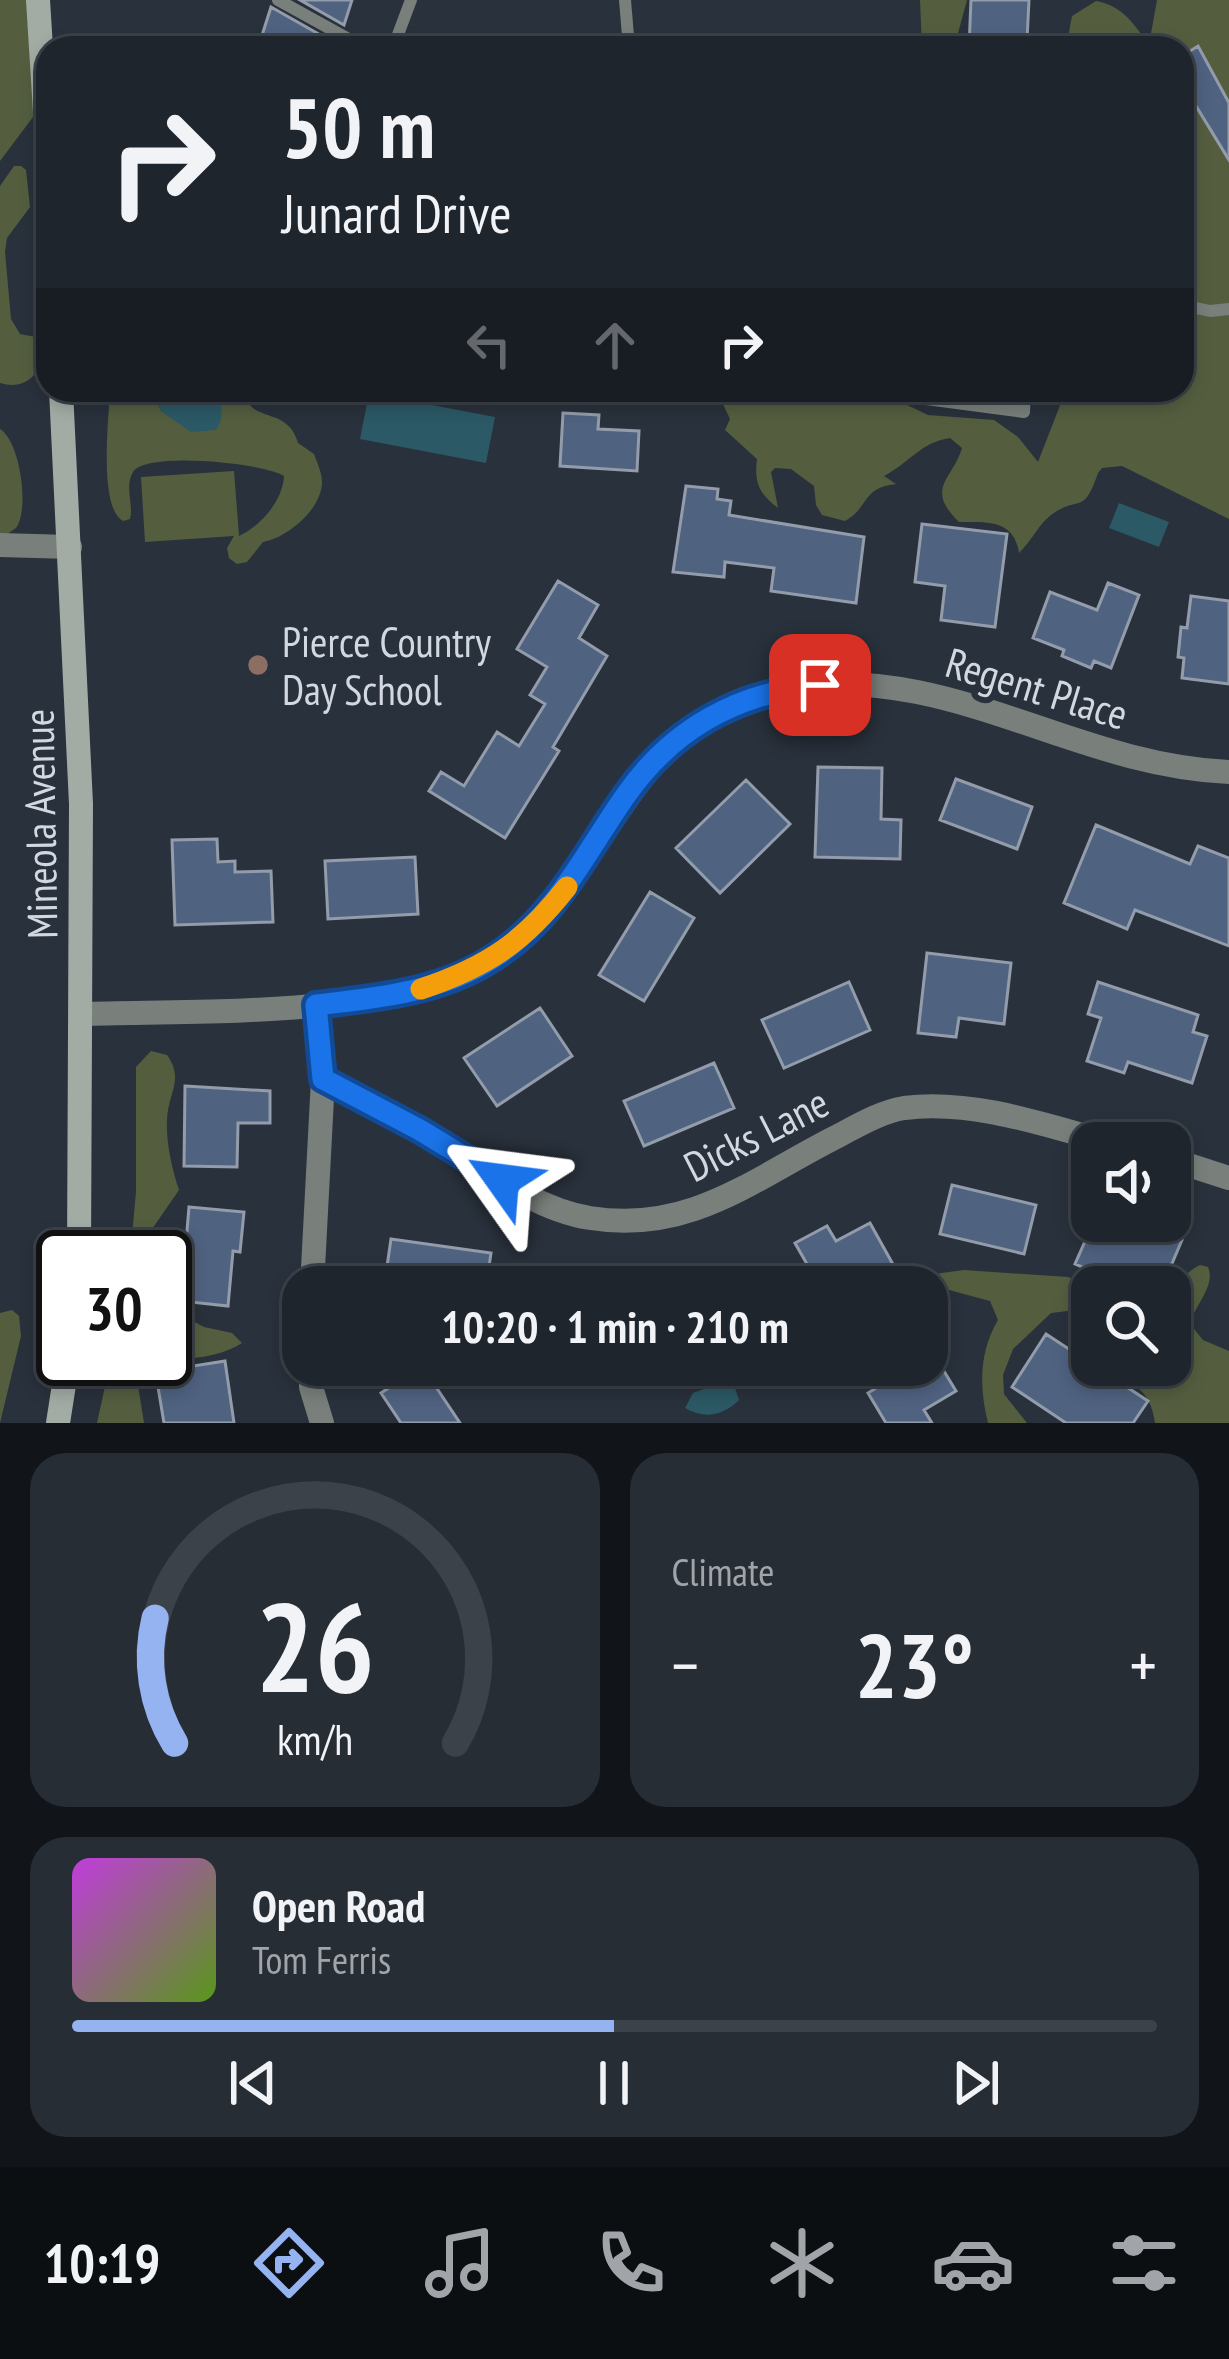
<!DOCTYPE html>
<meta charset="utf-8">
<style>
:root{--surface:#1f252d;--page:#272d35;--text:#f1f3f6;--muted:#a1a5aa;--line:#3c4249;--accent:#95b2f1}
body{margin:0;font-family:"PT Sans Narrow",sans-serif;background:var(--page);color:var(--text);height:100vh;display:flex;flex-direction:column;font-size:45px;white-space:nowrap}
*{box-sizing:border-box;margin:0}
p{font-size:39px;color:var(--muted)}
.icon{flex:none;width:66px;height:66px;fill:none;stroke:currentColor;stroke-width:2;stroke-linecap:round;stroke-linejoin:round}
.map{position:relative;height:1423px;overflow:hidden}
.details{display:flex;flex-direction:column;gap:30px;padding:30px;background:#111419;flex:1}
.details>*{flex:none}
.hud{position:absolute;left:36px;top:36px;width:1158px;height:366px;border-radius:36px;box-shadow:0 6px 18px #0003,0 0 0 3px var(--line);background:#1f252d;color:var(--text);overflow:hidden}
.tools{position:absolute;left:1071px;top:1122px;display:grid;gap:24px}
.tools a{display:grid;place-items:center;width:120px;height:120px;border-radius:24px;background:var(--surface);box-shadow:0 6px 18px #0003,0 0 0 3px var(--line);font-size:60px}
.speed{position:absolute;left:36px;top:1230px;display:flex;gap:24px;font-size:60px;font-weight:700;text-align:center}
.speed>*{display:grid;place-content:center;width:156px;height:156px;border-radius:50%;background:var(--surface);box-shadow:0 6px 18px #0003,0 0 0 3px var(--line);line-height:1}
.speed .limit{border:6px solid #111;border-radius:18px;background:#fff;color:#111}
.pin{position:absolute;display:grid;place-items:center;width:102px;height:102px;color:#fff;margin:-51px;border-radius:24px;box-shadow:0 6px 18px #0006}
.me{position:absolute;width:132px;margin:-66px;rotate:301deg;stroke-linejoin:round;filter:drop-shadow(0 0 9px #0008)}
.turn{display:flex;align-items:center;gap:42px;height:252px;padding:0 48px;font-size:54px}
.turn .icon{width:156px;height:156px;stroke-width:2.5}
.turn b{display:block;font-size:84px;line-height:102px}
.lanes{display:flex;align-items:center;height:114px;padding:0 48px;background:#0003;justify-content:center;gap:60px;direction:ltr}
.lanes .off{opacity:.35}
.big{font-size:90px;font-weight:700;line-height:1.1}
.details .widget{flex:1;display:flex;flex-direction:column;justify-content:center;gap:18px;min-width:0;padding:0 42px;border-radius:36px;background:var(--page)}
.details .dial{align-items:center;gap:0}
.dial svg{height:312px;overflow:visible;fill:none;stroke:var(--line);stroke-width:7;stroke-linecap:round;text-anchor:middle}
.dial text{fill:var(--text);stroke:none}
.song{display:flex;align-items:center;gap:36px}
.cover{width:144px;height:144px;border-radius:18px;background:linear-gradient(135deg,hsl(290 70% 55%),hsl(90 70% 35%))}
.played{height:12px;border-radius:6px;background:linear-gradient(90deg,var(--accent) 50%,var(--line) 50%)}
.keys{display:flex;justify-content:space-around;direction:ltr}
.heat{display:flex;justify-content:space-between;align-items:center;font-size:66px;direction:ltr}
.details .tiles{flex:1;display:grid;gap:30px;grid-template-columns:1fr 1fr}
.widget:last-child{grid-column:span 2}
.trip{position:absolute;left:282px;top:1266px;width:666px;height:120px;border-radius:36px;background:var(--surface);box-shadow:0 6px 18px #0003,0 0 0 3px var(--line);font-weight:700;line-height:120px;text-align:center}
.tab-bar{display:flex;height:192px;justify-content:space-around;align-items:center;background:#0c0f12;color:var(--muted)}
.tab-bar .icon{width:84px;height:84px}
.tab-bar .selected{color:var(--accent)}
.tab-bar b{font-size:54px;color:var(--text)}
.map>svg:first-child{display:block}
</style>
<div class="map">
<svg width="1229" height="1423" viewBox="0 0 1229 1423">
<rect width="100%" height="100%" fill="#29313c"/>
<path fill="#545e3f" d="M 0,0 L 38,0 L 45,101 L 0,161 Z
M 920,0 L 967,0 L 954,48 L 922,48 Z
M 1157,0 L 1229,0 L 1229,519 L 1122,466 L 1102,468 L 1098,473 C 1083,517 1080,494 1051,515 C 1038,525 1031,542 1019,553 C 1014,519 987,522 959,522 C 924,488 953,479 962,448 L 950,438 C 921,442 909,463 884,476 L 896,484 C 861,488 870,507 845,521 L 822,515 L 816,505 L 814,486 L 791,469 L 775,468 L 771,472 L 778,508 C 759,494 754,482 757,459 L 725,430 L 730,419 L 723,404 L 726,390 L 876,390 L 928,415 L 994,420 L 1018,437 L 1038,462 L 1066,390 L 1182,390 L 1182,48 L 1066,48 L 1072,16 L 1096,1 C 1123,6 1134,24 1149,45 Z
M 14,166 L 21,166 L 26,170 L 30,207 L 7,238 L 5,252 L 11,319 L 20,334 L 36,337 L 45,348 C 41,373 27,391 0,383 L 0,186 Z
M 110,390 L 150,390 L 162,412 L 222,403 L 219,390 L 244,390 C 249,426 287,404 298,443 L 314,454 C 317,462 322,473 322,482 C 322,509 287,538 263,542 L 247,562 L 237,564 L 229,558 L 227,548 L 234,536 L 145,542 L 141,477 L 234,471 L 239,536 C 261,526 283,500 284,476 C 264,463 146,451 133,472 C 124,487 134,504 130,519 L 123,521 C 98,507 109,419 110,390 Z
M 0,429 C 20,441 30,509 16,528 C 14,529 2,538 0,539 Z
M 151,1051 L 167,1055 C 185,1080 167,1094 167,1121 C 166,1143 172,1169 179,1190 L 150,1232 L 150,1257 L 130,1257 L 136,1192 L 136,1067 Z
M 1200,1265 L 1208,1267 C 1216,1286 1195,1304 1190,1324 L 1203,1340 L 1229,1351 L 1229,1423 L 1155,1423 C 1150,1385 1130,1386 1105,1365 L 1170,1365 C 1170,1329 1162,1284 1200,1265 Z
M 964,1270 L 1068,1277 L 1093,1287 L 1092,1325 L 1076,1310 L 1051,1313 L 1013,1349 L 1003,1375 L 1004,1394 L 1027,1423 L 988,1423 C 979,1387 979,1352 998,1320 L 990,1301 L 949,1290 L 916,1287 L 934,1274 Z
M 165,1306 L 204,1327 L 232,1333 L 242,1343 C 220,1357 190,1360 165,1358 Z
M 12,1310 L 19,1316 L 21,1336 L 0,1423 L 0,1313 Z
M 111,1359 L 157,1359 L 148,1362 L 137,1379 L 144,1423 L 97,1423 Z"/>
<path fill="#2b5965" d="M 150,390 L 216,390 C 222,404 225,417 216,430 L 191,432 L 162,412 Z
M 369,393 L 495,417 L 486,463 L 360,439 Z
M 1119,503 L 1169,522 L 1159,547 L 1109,528 Z
M 712,1386 L 735,1388 L 739,1400 C 724,1415 705,1420 685,1408 L 693,1393 Z"/>
<path fill="#4f6280" stroke="#939caa" stroke-width="3" d="M 300,0 L 352,0 L 344,25 Z
M 971,0 L 1029,0 L 1027,40 L 999,39 L 998,48 L 969,48 Z
M 271,7 L 338,45 L 337,48 L 258,48 Z
M 1198,46 L 1229,103 L 1229,160 L 1182,83 L 1182,56 Z
M 563,413 L 599,415 L 598,429 L 639,431 L 637,471 L 560,466 Z
M 686,486 L 718,489 L 717,499 L 731,501 L 729,515 L 864,537 L 856,603 L 771,591 L 774,568 L 725,562 L 724,577 L 673,572 Z
M 922,524 L 1007,534 L 995,627 L 941,620 L 945,586 L 915,582 Z
M 558,581 L 598,605 L 579,638 L 607,656 L 553,747 L 559,751 L 505,838 L 429,791 L 441,772 L 464,786 L 497,732 L 519,746 L 545,704 L 530,695 L 547,667 L 517,649 Z
M 1108,583 L 1139,595 L 1111,668 L 1094,661 L 1091,668 L 1062,656 L 1064,650 L 1033,638 L 1050,592 L 1097,610 Z
M 1191,596 L 1229,601 L 1229,684 L 1182,678 L 1184,658 L 1178,657 L 1181,627 L 1187,628 Z
M 818,767 L 882,768 L 881,819 L 901,820 L 900,859 L 815,857 Z
M 956,779 L 1032,807 L 1017,849 L 940,820 Z
M 746,780 L 790,824 L 720,893 L 676,848 Z
M 1096,825 L 1190,864 L 1198,846 L 1229,858 L 1229,946 L 1135,910 L 1127,929 L 1064,903 Z
M 217,839 L 218,862 L 235,861 L 235,872 L 271,871 L 273,922 L 175,925 L 172,840 Z
M 415,857 L 418,914 L 328,919 L 325,861 Z
M 650,892 L 694,918 L 644,1001 L 599,975 Z
M 927,953 L 1011,963 L 1004,1024 L 959,1018 L 956,1037 L 918,1033 Z
M 849,982 L 870,1030 L 784,1068 L 762,1020 Z
M 1098,982 L 1198,1015 L 1193,1032 L 1207,1036 L 1192,1083 L 1128,1062 L 1124,1073 L 1087,1061 L 1101,1018 L 1088,1014 Z
M 540,1008 L 572,1056 L 497,1106 L 464,1058 Z
M 714,1063 L 734,1108 L 644,1146 L 624,1101 Z
M 185,1086 L 270,1091 L 270,1123 L 238,1123 L 237,1167 L 184,1166 Z
M 952,1185 L 1036,1205 L 1024,1254 L 940,1234 Z
M 189,1207 L 244,1212 L 240,1252 L 233,1251 L 228,1306 L 181,1301 Z
M 1094,1221 L 1136,1221 L 1182,1240 L 1162,1287 L 1129,1287 L 1075,1264 Z
M 870,1223 L 895,1268 L 860,1287 L 820,1287 L 795,1243 L 827,1226 L 836,1241 Z
M 391,1239 L 491,1253 L 486,1287 L 384,1287 Z
M 1046,1334 L 1148,1401 L 1133,1423 L 1066,1423 L 1012,1387 Z
M 933,1353 L 956,1391 L 924,1410 L 932,1423 L 886,1423 L 868,1393 L 914,1365 L 927,1365 L 927,1357 Z
M 225,1361 L 234,1423 L 164,1423 L 158,1387 L 171,1385 L 168,1370 Z
M 422,1366 L 460,1423 L 401,1423 L 381,1393 Z"/>
<g fill="none" stroke-linecap="round" stroke-linejoin="round">
<path stroke="#797f7b" stroke-width="12" d="M 278,0 L 365,48
M 625,0 L 629,48
M 393,48 L 411,0
M 1182,305 L 1210,311 L 1229,309
M 896,390 L 896,395 L 1024,412 L 1025,390"/>
<path stroke="#797f7b" stroke-width="24" d="M 0,545 L 70,547
M 82,1014 C 196,1010 397,1019 493,959 C 612,883 622,715 786,688 C 950,662 1070,765 1229,772
M 323,1079 C 356,1096 389,1112 421,1130 C 475,1161 528,1208 590,1218 C 690,1234 753,1179 836,1137 C 857,1126 880,1112 904,1108 C 971,1099 1046,1125 1110,1143
M 1170,1159 L 1229,1178
M 312,1287 L 323,1079 L 316,1005
M 311,1365 L 311,1387 L 322,1423"/>
<path stroke="#a2aca4" stroke-width="24" d="M 38,0 L 48,160
M 61,390 L 81,804 L 79,1257
M 58,1423 L 68,1359"/>
</g>
<g fill="none" stroke-linecap="round" stroke-linejoin="round">
<g stroke="#114b97" stroke-width="30">
<path id="route" d="M 502,1180 L 420,1130 L 323,1079 L 316,1005 C 377,998 441,992 493,958 C 556,918 585,853 626,795 C 673,728 740,692 820,685"/>
</g>
<use href="#route" stroke="#1a73e8" stroke-width="21"/>
<path stroke="#f59e0b" stroke-width="21" d="M 421,989 C 487,967 524,942 567,887"/>
</g>
<circle fill="#8d6e63" stroke="#29313c" stroke-width="4.5" cx="258" cy="665" r="12"/>
<g text-anchor="middle" dominant-baseline="central" stroke-width="12" stroke-linejoin="round" paint-order="stroke">
<g font-size="42" fill="#d3d8e0" stroke="#29313c" text-anchor="start">
<text x="282" y="641">Pierce Country<tspan x="282" dy="48">Day School</tspan></text>
</g>
<g font-size="42" fill="#d3d8e0" stroke="#29313c">
<text transform="translate(1037 688) rotate(17)">Regent Place</text>
<text transform="translate(40 824) rotate(-91)">Mineola Avenue</text>
<text transform="translate(756 1134) rotate(-27)">Dicks Lane</text>
</g>
</g>
</svg>
<div class="tools">
<a><svg class="icon" aria-label="sound" viewBox="0 0 24 24"><path d="M4 9h4l5-4v14l-5-4H4zM17 9q2 3 0 6"/></svg></a>
<a><svg class="icon" aria-label="search" viewBox="0 0 24 24"><circle cx="10" cy="10" r="6"/><path d="M15 15l6 6"/></svg></a>
</div>
<div class="speed"><div class="limit">30</div></div>
<div class="pin" style="left:820px;top:685px;background:#d93025"><svg class="icon" aria-label="arrive" viewBox="0 0 24 24"><path d="M6 21V4h12l-3 4 3 4H6"/></svg></div>
<svg class="me" style="left:502px;top:1180px" viewBox="-20 -20 40 40"><path d="M0-17L14 15 0 8-14 15z" fill="#1a73e8" stroke="#fff" stroke-width="4"/></svg>
<div class="trip">10:20 · 1 min · 210 m</div>
<div class="hud">
<div class="turn"><svg class="icon" aria-label="right" viewBox="0 0 24 24"><path d="M7 20v-9h11M14 6l5 5-5 5"/></svg><div><b>50 m</b>Junard Drive</div></div>
<div class="lanes"><svg class="icon off" aria-label="left" viewBox="0 0 24 24"><path d="M17 20v-9H6M10 6l-5 5 5 5"/></svg><svg class="icon off" aria-label="ahead" viewBox="0 0 24 24"><path d="M12 20V5M6 11l6-6 6 6"/></svg><svg class="icon" aria-label="right" viewBox="0 0 24 24"><path d="M7 20v-9h11M14 6l5 5-5 5"/></svg></div>
</div>
</div>
<section class="details">
<div class="tiles">
<div class="widget dial"><svg viewBox="0 0 100 80">
<path d="M14 69A42 42 0 1 1 86 69"/>
<path d="M14 69A42 42 0 0 1 9 37" stroke="#95b2f1"/>
<text x="50" y="56" font-size="32" font-weight="700">26</text>
<text x="50" y="72" font-size="11">km/h</text>
</svg></div>
<div class="widget"><p>Climate</p>
<div class="heat"><a>−</a><b class="big">23°</b><a>+</a></div>
</div>
<div class="widget">
<div class="song"><i class="cover"></i><div><b>Open Road</b><p>Tom Ferris</p></div></div>
<div class="played"></div>
<div class="keys"><svg class="icon" aria-label="previous" viewBox="0 0 24 24"><path d="M18 5L8 12l10 7zM5 5v14"/></svg><svg class="icon" aria-label="pause" viewBox="0 0 24 24"><path d="M8 5v14M16 5v14"/></svg><svg class="icon" aria-label="next" viewBox="0 0 24 24"><path d="M6 5l10 7-10 7zM19 5v14"/></svg></div>
</div>
</div>
</section>
<nav class="tab-bar">
<b>10:19</b>
<svg class="icon selected" aria-label="directions" viewBox="0 0 24 24"><path d="M12 3l9 9-9 9-9-9zM9 14v-3h6M13 9l2 2-2 2"/></svg>
<svg class="icon" aria-label="music" viewBox="0 0 24 24"><path d="M9 18V5l10-2v13"/><circle cx="6" cy="18" r="3"/><circle cx="16" cy="16" r="3"/></svg>
<svg class="icon" aria-label="phone" viewBox="0 0 24 24"><path d="M5 4h4l2 5-3 2q2 4 5 5l2-3 5 2v4C11 20 4 13 5 4z"/></svg>
<svg class="icon" aria-label="climate" viewBox="0 0 24 24"><path d="M12 3v18M4 7l16 10M4 17L20 7"/></svg>
<svg class="icon" aria-label="car" viewBox="0 0 24 24"><path d="M5 17H2v-5l4-1 3-4h7l3 4 3 1v5h-3M9 17h6M6 11h13"/><circle cx="7" cy="17" r="2"/><circle cx="17" cy="17" r="2"/></svg>
<svg class="icon" aria-label="filters" viewBox="0 0 24 24"><path d="M4 7h16M4 17h16"/><circle cx="9" cy="7" r="2"/><circle cx="15" cy="17" r="2"/></svg>
</nav>
